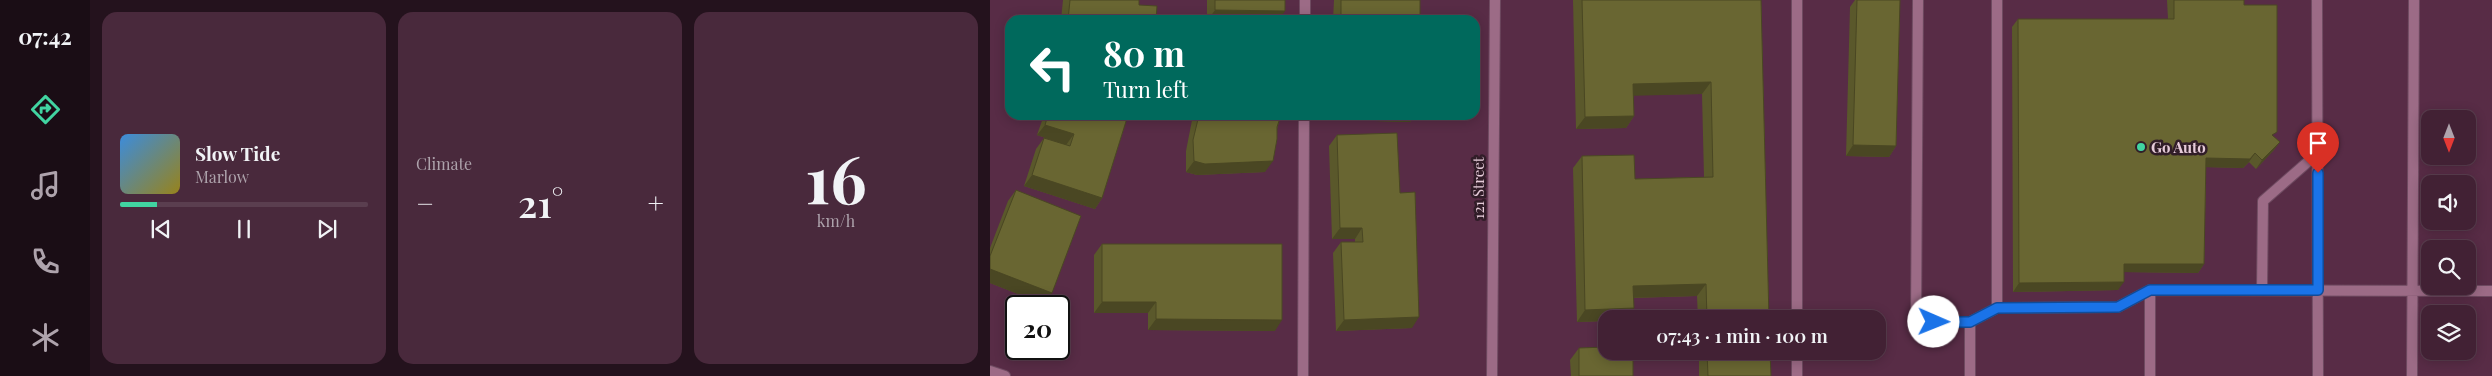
<!DOCTYPE html>
<meta charset="utf-8">
<style>
:root{--surface:#422134;--page:#49293c;--text:#f1f3f6;--muted:#aea3ac;--line:#5a3e4f;--accent:#41d4a1}
body{margin:0;font-family:"Playfair Display",serif;background:var(--page);color:var(--text);height:100vh;display:flex;flex-direction:column;font-size:19px;white-space:nowrap}
*{box-sizing:border-box;margin:0}
p{font-size:16px;color:var(--muted)}
.icon{flex:none;width:28px;height:28px;fill:none;stroke:currentColor;stroke-width:2;stroke-linecap:round;stroke-linejoin:round}
.map{position:relative;flex:1;overflow:hidden}
.sheet{display:flex;flex-direction:column;gap:12px;padding:12px;background:#24121d;width:900px}
.sheet>*{flex:none}
.guide{position:absolute;left:15px;top:15px;width:475px;height:105px;border-radius:15px;box-shadow:0 2px 12px #0003,0 0 0 1px var(--line);background:#00695c;color:#fff;overflow:hidden}
.needle{width:32px;rotate:180deg}
.fabs{position:absolute;left:1431px;top:110px;display:grid;gap:10px}
.fabs a{display:grid;place-items:center;width:55px;height:55px;border-radius:10px;background:var(--surface);box-shadow:0 2px 12px #0003,0 0 0 1px var(--line);font-size:25px}
.speed{position:absolute;left:15px;top:295px;display:flex;gap:10px;font-size:25px;font-weight:700;text-align:center}
.speed>*{display:grid;place-content:center;width:65px;height:65px;border-radius:50%;background:var(--surface);box-shadow:0 2px 12px #0003,0 0 0 1px var(--line);line-height:1}
.speed .limit{border:2px solid #111;border-radius:8px;background:#fff;color:#111}
.pin{position:absolute;display:grid;place-items:center;width:42px;height:42px;color:#fff;margin:-51px -21px;border-radius:50% 50% 50% 0;rotate:-45deg;box-shadow:0 0 5px #0007}
.pin .icon{rotate:45deg}
.me{position:absolute;width:55px;margin:-28px;rotate:91deg;stroke-linejoin:round;filter:drop-shadow(0 0 4px #0008)}
.turn{display:flex;align-items:center;gap:18px;height:105px;padding:0 15px;font-size:22px}
.turn .icon{width:65px;height:65px;stroke-width:2.5}
.turn b{display:block;font-size:35px;line-height:42px}
.big{font-size:38px;font-weight:600;line-height:1.1}
.sheet .tile{flex:1;display:flex;flex-direction:column;justify-content:center;gap:8px;min-width:0;padding:0 18px;border-radius:15px;background:var(--page)}
.sheet .dial{align-items:center;gap:0}
.dial b{font-size:65px;line-height:1}
.song{display:flex;align-items:center;gap:15px}
.cover{width:60px;height:60px;border-radius:8px;background:linear-gradient(135deg,hsl(210 70% 55%),hsl(50 70% 35%))}
.played{height:5px;border-radius:2px;background:linear-gradient(90deg,var(--accent) 15%,var(--line) 15%)}
.keys{display:flex;justify-content:space-around;direction:ltr}
.heat{display:flex;justify-content:space-between;align-items:center;font-size:28px;direction:ltr}
.sheet .tiles{flex:1;display:grid;gap:12px;grid-template-columns:repeat(3,1fr)}
.trip{position:absolute;left:608px;top:310px;width:288px;height:50px;border-radius:15px;background:var(--surface);box-shadow:0 2px 12px #0003,0 0 0 1px var(--line);font-weight:600;line-height:50px;text-align:center}
main{display:flex;flex:1;min-height:0}
.tab-bar{display:flex;flex-direction:column;width:90px;justify-content:space-around;align-items:center;background:#1a0d15;color:var(--muted)}
.tab-bar .icon{width:35px;height:35px}
.tab-bar .on{color:var(--accent)}
.tab-bar b{font-size:22px;color:var(--text)}
.map>svg:first-child{display:block}
</style>
<main>
<nav class="tab-bar">
<b>07:42</b>
<svg class="icon on" aria-label="directions" viewBox="0 0 24 24"><path d="M12 3l9 9-9 9-9-9zM9 14v-3h6M13 9l2 2-2 2"/></svg>
<svg class="icon" aria-label="music" viewBox="0 0 24 24"><path d="M9 18V5l10-2v13"/><circle cx="6" cy="18" r="3"/><circle cx="16" cy="16" r="3"/></svg>
<svg class="icon" aria-label="phone" viewBox="0 0 24 24"><path d="M5 4h4l2 5-3 2q2 4 5 5l2-3 5 2v4C11 20 4 13 5 4z"/></svg>
<svg class="icon" aria-label="climate" viewBox="0 0 24 24"><path d="M12 3v18M4 7l16 10M4 17L20 7"/></svg>
</nav>
<section class="sheet">
<div class="tiles">
<div class="tile">
<div class="song"><i class="cover"></i><div><b>Slow Tide</b><p>Marlow</p></div></div>
<div class="played"></div>
<div class="keys"><svg class="icon" aria-label="previous" viewBox="0 0 24 24"><path d="M18 5L8 12l10 7zM5 5v14"/></svg><svg class="icon" aria-label="pause" viewBox="0 0 24 24"><path d="M8 5v14M16 5v14"/></svg><svg class="icon" aria-label="next" viewBox="0 0 24 24"><path d="M6 5l10 7-10 7zM19 5v14"/></svg></div>
</div>
<div class="tile"><p>Climate</p>
<div class="heat"><a>−</a><b class="big">21°</b><a>+</a></div>
</div>
<div class="tile dial"><b>16</b><p>km/h</p></div>
</div>
</section>
<div class="map">
<svg width="1502" height="376" viewBox="0 0 1502 376">
<rect width="100%" height="100%" fill="#582c46"/>
<g fill="none" stroke-linecap="round" stroke-linejoin="round">
<g stroke="#6e4a60" stroke-width="12">
<path id="service" d="M 807,0 L 807,319
M 928,0 L 926,322 L 980,322 L 1007,308 L 1007,0
M 1327,0 L 1328,376
M 315,20 L 315,0
M 1272,290 L 1273,201 L 1328,153
M 1007,308 L 1128,307 L 1160,290
M 980,322 L 980,376
M 807,351 L 807,376
M 313,376 L 314,115
M 1160,376 L 1160,290 L 1502,291
M 1422,376 L 1424,0"/>
</g>
<g stroke="#6e4a60" stroke-width="12">
<path id="minor" d="M 0,371 L 15,376"/>
</g>
<g stroke="#6e4a60" stroke-width="12">
<path id="tertiary" d="M 502,376 L 505,0"/>
</g>
<use href="#service" stroke="#9c6b86" stroke-width="10"/>
<use href="#minor" stroke="#9c6b86" stroke-width="10"/>
<use href="#tertiary" stroke="#9c6b86" stroke-width="10"/>
</g>
<path fill="#5a582b" d="M 73,0 L 149,0 L 149,5 L 166,20 L 71,20 Z
M 217,0 L 295,0 L 289,20 L 217,20 Z
M 344,0 L 430,0 L 430,20 L 343,20 Z
M 583,0 L 771,0 L 779,319 L 708,319 L 707,296 L 643,298 L 616,319 L 616,321 L 587,322 L 583,168 L 592,156 L 645,179 L 714,177 L 712,94 L 644,95 L 644,116 L 636,128 L 586,129 Z
M 865,0 L 910,0 L 906,146 L 899,157 L 856,156 L 860,7 Z
M 1177,0 L 1254,0 L 1254,5 L 1283,136 L 1290,142 L 1283,151 L 1266,169 L 1259,162 L 1253,168 L 1216,167 L 1214,264 L 1208,273 L 1134,272 L 1128,290 L 1023,292 L 1022,27 L 1028,19 L 1178,19 Z
M 54,115 L 138,115 L 112,198 L 105,209 L 34,186 L 46,149 L 54,138 L 76,145 L 47,135 Z
M 203,115 L 291,115 L 275,172 L 207,175 L 196,172 L 196,151 Z
M 351,115 L 425,115 L 420,122 L 350,120 Z
M 347,135 L 410,193 L 422,328 L 346,331 L 343,253 L 351,242 L 365,242 L 365,239 L 342,239 L 339,146 Z
M 26,190 L 54,304 L 0,283 L 0,248 L 18,201 Z
M 112,244 L 285,331 L 158,330 L 158,313 L 104,313 L 104,255 Z
M 589,348 L 643,376 L 581,376 L 580,360 Z
M 709,351 L 780,351 L 781,376 L 709,376 Z"/>
<path fill="#4a4723" d="M 225,10 L 295,11 L 289,20 L 218,20 Z
M 721,82 L 712,94 L 635,96 L 643,84 Z
M 354,115 L 425,115 L 420,122 L 350,120 Z
M 644,116 L 636,128 L 586,129 L 595,117 Z
M 55,125 L 84,134 L 76,145 L 47,135 Z
M 1290,142 L 1283,151 L 1266,169 L 1272,160 Z
M 863,145 L 906,146 L 899,157 L 856,156 Z
M 1265,153 L 1259,162 L 1253,168 L 1210,167 L 1216,158 Z
M 204,161 L 283,161 L 275,172 L 207,175 L 196,172 Z
M 42,175 L 112,198 L 105,209 L 34,186 Z
M 350,228 L 372,228 L 365,239 L 342,239 Z
M 1134,264 L 1214,264 L 1208,273 L 1128,272 Z
M 0,269 L 62,293 L 54,304 L 0,283 Z
M 1134,282 L 1128,290 L 1023,292 L 1029,283 Z
M 716,284 L 707,296 L 634,298 L 643,286 Z
M 112,302 L 166,302 L 158,313 L 104,313 Z
M 644,308 L 636,319 L 616,319 L 616,321 L 587,322 L 595,310 Z
M 429,317 L 422,328 L 346,331 L 354,320 Z
M 166,319 L 292,320 L 285,331 L 158,330 Z"/>
<path fill="#696632" stroke="#4a4723" d="M 80,0 L 149,0 L 149,5 L 167,6 L 166,20 L 78,20 Z
M 225,0 L 295,0 L 295,11 L 225,10 Z
M 351,0 L 430,0 L 430,20 L 351,20 Z
M 592,0 L 771,0 L 779,319 L 717,319 L 716,284 L 643,286 L 644,308 L 595,310 L 592,156 L 644,155 L 645,179 L 723,177 L 721,82 L 643,84 L 644,116 L 595,117 Z
M 867,0 L 910,0 L 906,146 L 863,145 Z
M 1184,0 L 1254,0 L 1254,5 L 1287,5 L 1287,132 L 1282,135 L 1290,142 L 1272,160 L 1265,153 L 1260,159 L 1216,158 L 1214,264 L 1134,264 L 1134,282 L 1029,283 L 1028,19 L 1184,19 Z
M 58,115 L 138,115 L 112,198 L 42,175 L 54,138 L 80,146 L 84,134 L 55,125 Z
M 209,115 L 291,115 L 287,127 L 287,139 L 283,161 L 215,164 L 204,161 L 203,140 Z
M 407,133 L 410,193 L 425,192 L 429,317 L 354,320 L 351,242 L 373,242 L 372,228 L 350,228 L 347,135 Z
M 26,190 L 91,216 L 62,293 L 0,269 L 0,256 Z
M 112,244 L 292,244 L 292,320 L 166,319 L 166,302 L 112,302 Z
M 616,347 L 616,351 L 643,351 L 643,376 L 589,376 L 589,348 Z
M 717,351 L 780,351 L 781,376 L 718,376 Z"/>
<g fill="none" stroke-linecap="round" stroke-linejoin="round">
<g stroke="#114b97" stroke-width="12">
<path id="route" d="M 944,322 L 980,322 L 1007,308 L 1128,307 L 1160,290 L 1328,290 L 1328,173"/>
</g>
<use href="#route" stroke="#1a73e8" stroke-width="9"/>
</g>
<circle fill="#41d4a1" stroke="#311d28" stroke-width="2" cx="1151" cy="147" r="5"/>
<g text-anchor="middle" dominant-baseline="central" stroke-width="5" stroke-linejoin="round" paint-order="stroke">
<g font-size="15" font-weight="bold" fill="#e6cbd9" stroke="#311d28" text-anchor="start">
<text x="1161" y="147">Go Auto</text>
</g>
<g font-size="15" fill="#e6cbd9" stroke="#311d28">
<text transform="translate(488 188) rotate(-90)">121 Street</text>
</g>
</g>
</svg>
<div class="fabs">
<a><svg class="needle" viewBox="-14 -14 28 28"><path d="M0-13l5 13h-10z" fill="#e53935"/><path d="M0 13l5-13h-10z" fill="#aea3ac"/></svg></a>
<a><svg class="icon" aria-label="sound" viewBox="0 0 24 24"><path d="M4 9h4l5-4v14l-5-4H4zM17 9q2 3 0 6"/></svg></a>
<a><svg class="icon" aria-label="search" viewBox="0 0 24 24"><circle cx="10" cy="10" r="6"/><path d="M15 15l6 6"/></svg></a>
<a><svg class="icon" aria-label="layers" viewBox="0 0 24 24"><path d="M12 4l9 5-9 5-9-5zM3 14l9 5 9-5"/></svg></a>
</div>
<div class="speed"><div class="limit">20</div></div>
<div class="pin" style="left:1328px;top:173px;background:#d93025"><svg class="icon" aria-label="arrive" viewBox="0 0 24 24"><path d="M6 21V4h12l-3 4 3 4H6"/></svg></div>
<svg class="me" style="left:944px;top:322px" viewBox="-20 -20 40 40"><circle r="19" fill="#fff"/><path d="M0-13L10 11 0 6-10 11z" fill="#1a73e8"/></svg>
<div class="trip">07:43 · 1 min · 100 m</div>
<div class="guide">
<div class="turn"><svg class="icon" aria-label="left" viewBox="0 0 24 24"><path d="M17 20v-9H6M10 6l-5 5 5 5"/></svg><div><b>80 m</b>Turn left</div></div>
</div>
</div>
</main>
